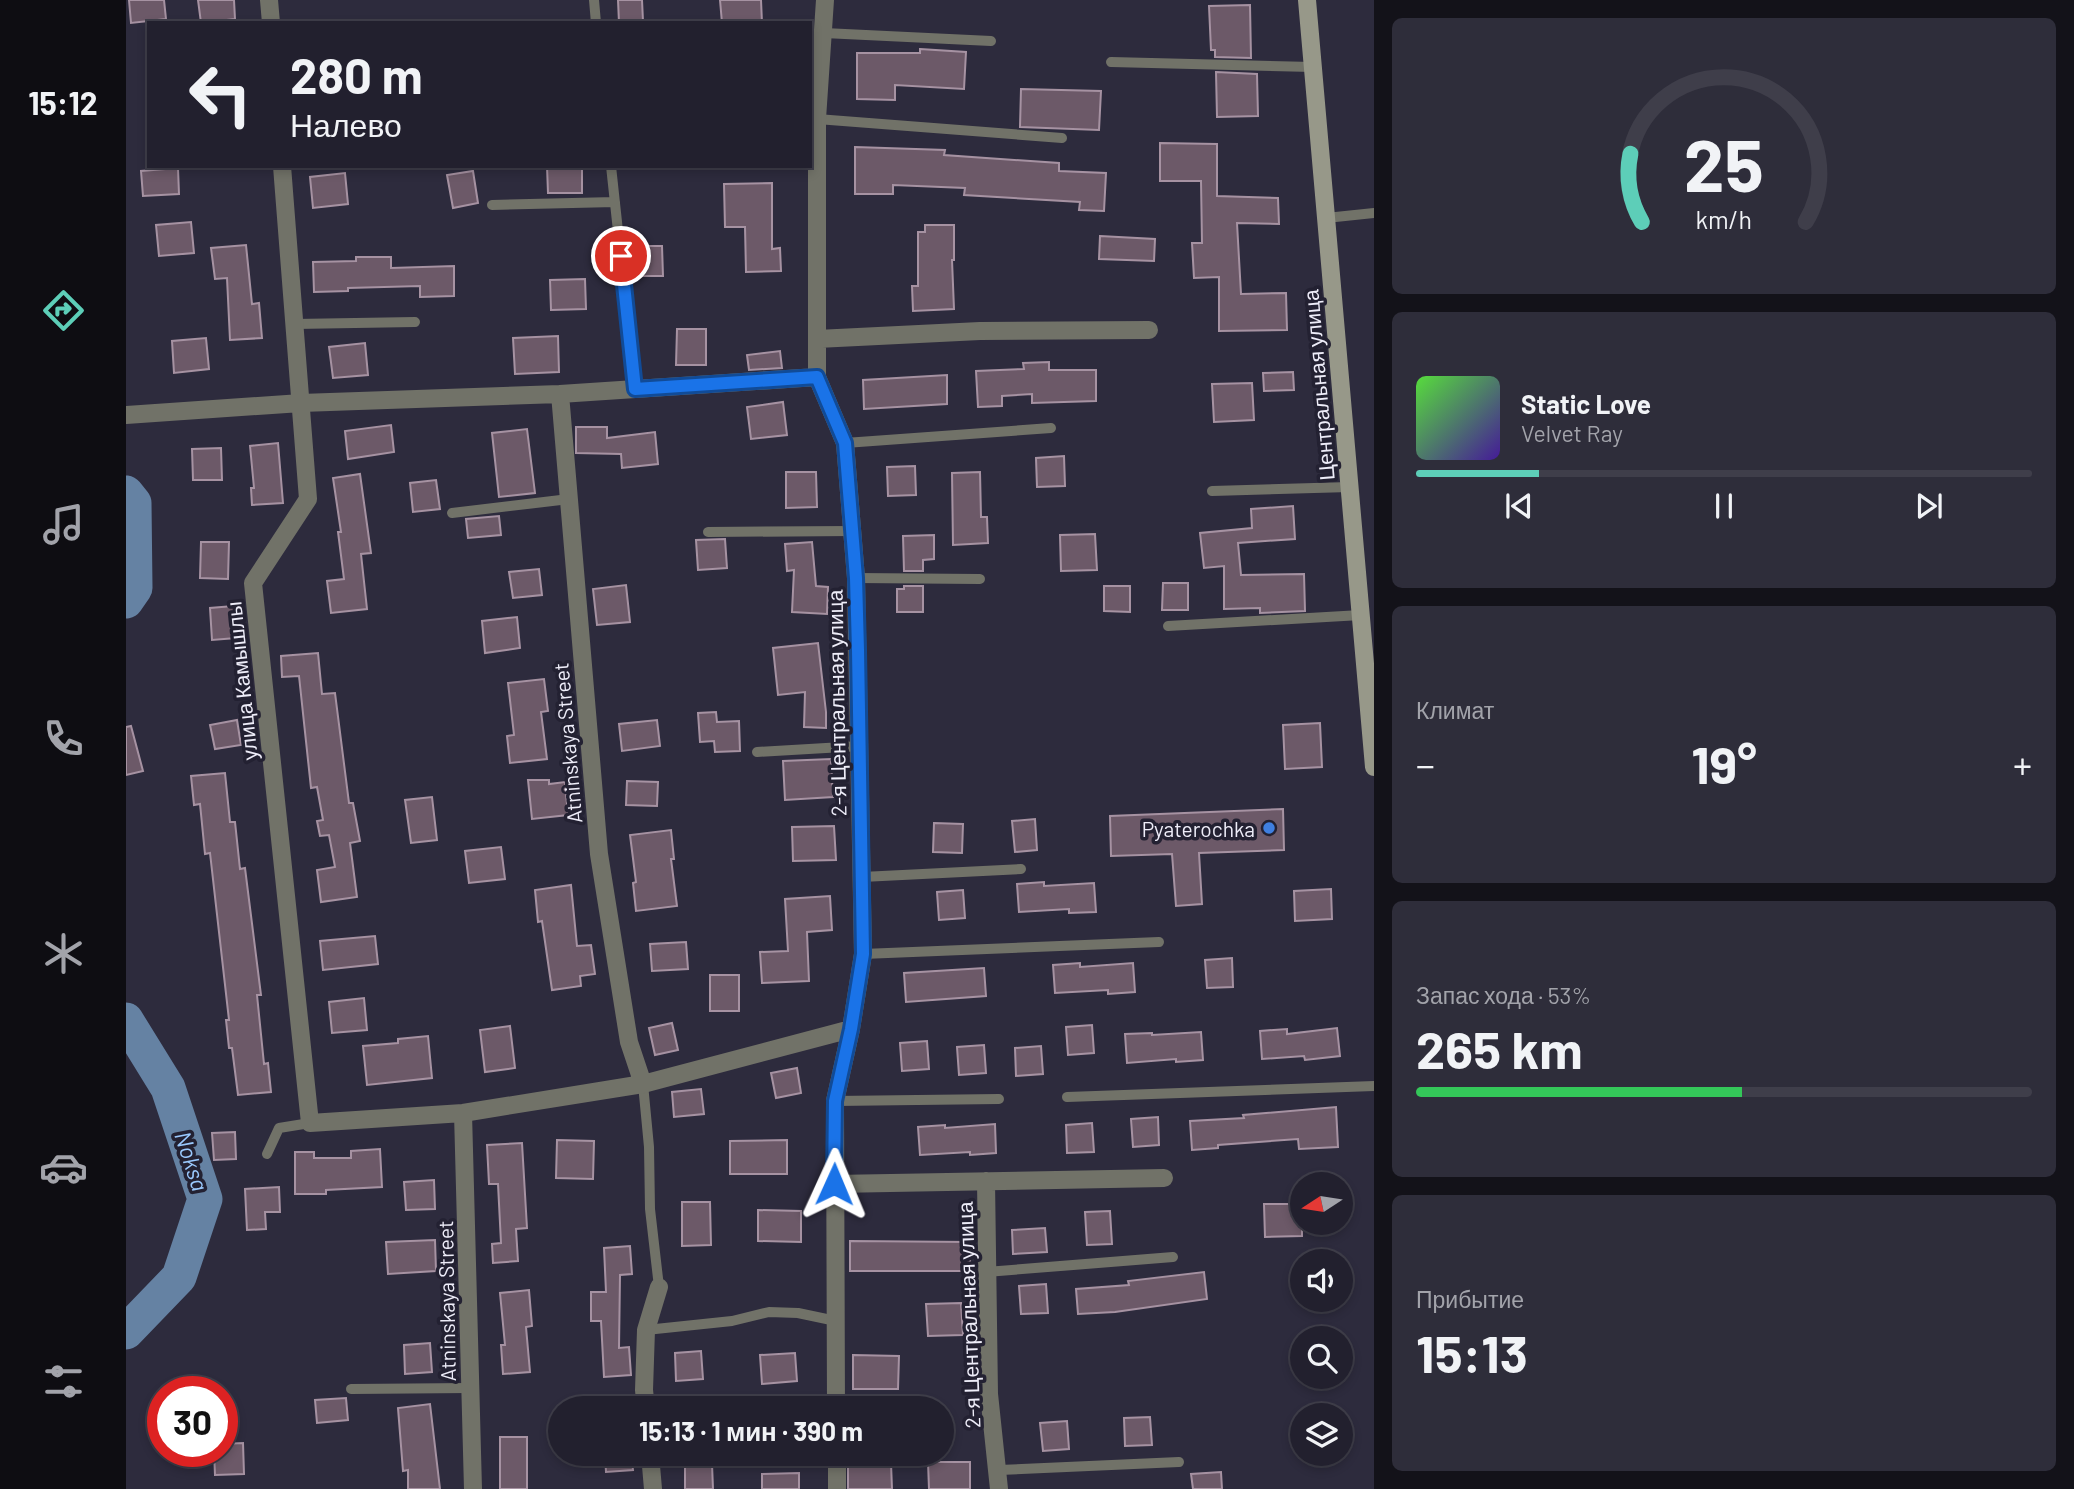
<!DOCTYPE html>
<html lang="ru">
<meta charset="utf-8">
<style>
:root{--surface:#22202e;--page:#2e2d3a;--text:#f1f3f6;--muted:#a2a3aa;--line:#3f3e4a;--accent:#5dceb8}
body{margin:0;font-family:Barlow,sans-serif;background:var(--page);color:var(--text);height:100vh;display:flex;flex-direction:column;font-size:26px;white-space:nowrap}
*{box-sizing:border-box;margin:0}
p{font-size:23px;color:var(--muted)}
.icon{flex:none;width:38px;height:38px;fill:none;stroke:currentColor;stroke-width:2;stroke-linecap:round;stroke-linejoin:round}
.map{position:relative;flex:1;overflow:hidden}
.side{display:flex;flex-direction:column;gap:18px;padding:18px;background:#131219;width:700px}
.side>*{flex:none}
.hud{position:absolute;left:21px;top:21px;width:665px;height:147px;border-radius:0px;box-shadow:0 4px 10px #0003,0 0 0 2px var(--line);background:#22202e;color:var(--text);overflow:hidden}
.needle{width:46px;rotate:258deg}
.controls{position:absolute;left:1164px;top:1172px;display:grid;gap:14px}
.controls a{display:grid;place-items:center;width:63px;height:63px;border-radius:50%;background:var(--surface);box-shadow:0 4px 10px #0003,0 0 0 2px var(--line);font-size:35px}
.speed{position:absolute;left:21px;top:1376px;display:flex;gap:14px;font-size:35px;font-weight:700;text-align:center}
.speed>*{display:grid;place-content:center;width:91px;height:91px;border-radius:50%;background:var(--surface);box-shadow:0 4px 10px #0003,0 0 0 2px var(--line);line-height:1}
.speed .limit{border:10px solid #d22;background:#fff;color:#111}
.pin{position:absolute;display:grid;place-items:center;width:60px;height:60px;color:#fff;margin:-30px;border:4px solid #fff;border-radius:50%;box-shadow:0 2px 7px #0007}
.me{position:absolute;width:77px;margin:-38px;rotate:1deg;stroke-linejoin:round;filter:drop-shadow(0 0 5px #0008)}
.turn{display:flex;align-items:center;gap:24px;height:147px;padding:0 28px;font-size:32px}
.turn .icon{width:91px;height:91px;stroke-width:2.5}
.turn b{display:block;font-size:49px;line-height:60px}
.big{font-size:52px;font-weight:700;line-height:1.1}
.side .tile{flex:1;display:flex;flex-direction:column;justify-content:center;gap:10px;min-width:0;padding:0 24px;border-radius:10px;background:var(--page)}
.side .dial{align-items:center;gap:0}
.dial svg{height:182px;overflow:visible;fill:none;stroke:var(--line);stroke-width:7;stroke-linecap:round;text-anchor:middle}
.dial text{fill:var(--text);stroke:none}
.song{display:flex;align-items:center;gap:21px}
.cover{width:84px;height:84px;border-radius:10px;background:linear-gradient(135deg,hsl(110 70% 55%),hsl(260 70% 35%))}
.played{height:7px;border-radius:4px;background:linear-gradient(90deg,var(--accent) 20%,var(--line) 20%)}
.keys{display:flex;justify-content:space-around;direction:ltr}
.heat{display:flex;justify-content:space-between;align-items:center;font-size:38px;direction:ltr}
.charge{height:10px;border-radius:5px;background:linear-gradient(90deg,#34c759 53%,var(--line) 0)}
.trip{position:absolute;left:422px;top:1396px;width:406px;height:70px;border-radius:35px;background:var(--surface);box-shadow:0 4px 10px #0003,0 0 0 2px var(--line);font-weight:700;line-height:70px;text-align:center}
main{display:flex;flex:1;min-height:0}
.tabs{display:flex;flex-direction:column;width:126px;justify-content:space-around;align-items:center;background:#0e0d12;color:var(--muted)}
.tabs .icon{width:49px;height:49px}
.tabs .selected{color:var(--accent)}
.tabs b{font-size:32px;color:var(--text)}
.map>svg:first-child{display:block}
</style>
<main>
<nav class="tabs">
<b>15:12</b>
<svg class="icon selected" aria-label="directions" viewBox="0 0 24 24"><path d="M12 3l9 9-9 9-9-9zM9 14v-3h6M13 9l2 2-2 2"/></svg>
<svg class="icon" aria-label="music" viewBox="0 0 24 24"><path d="M9 18V5l10-2v13"/><circle cx="6" cy="18" r="3"/><circle cx="16" cy="16" r="3"/></svg>
<svg class="icon" aria-label="phone" viewBox="0 0 24 24"><path d="M5 4h4l2 5-3 2q2 4 5 5l2-3 5 2v4C11 20 4 13 5 4z"/></svg>
<svg class="icon" aria-label="climate" viewBox="0 0 24 24"><path d="M12 3v18M4 7l16 10M4 17L20 7"/></svg>
<svg class="icon" aria-label="car" viewBox="0 0 24 24"><path d="M5 17H2v-5l4-1 3-4h7l3 4 3 1v5h-3M9 17h6M6 11h13"/><circle cx="7" cy="17" r="2"/><circle cx="17" cy="17" r="2"/></svg>
<svg class="icon" aria-label="filters" viewBox="0 0 24 24"><path d="M4 7h16M4 17h16"/><circle cx="9" cy="7" r="2"/><circle cx="15" cy="17" r="2"/></svg>
</nav>
<div class="map">
<svg width="1248" height="1489" viewBox="0 0 1248 1489">
<rect width="100%" height="100%" fill="#2d2b3d"/>
<g fill="none" stroke-linecap="round" stroke-linejoin="round">
<path stroke="#6582a3" stroke-width="35" d="M 0,493 L 8,503 L 9,588 L 0,601
M 0,1020 L 42,1088 L 79,1199 L 53,1277 L 0,1332"/>
</g>
<path fill="#6c5968" stroke="#a692a2" stroke-width="2" d="M 3,0 L 38,0 L 40,19 L 5,23 Z
M 72,0 L 108,0 L 109,19 L 75,23 Z
M 492,0 L 516,0 L 517,21 L 493,23 Z
M 594,0 L 635,0 L 636,23 L 596,23 Z
M 1124,5 L 1125,58 L 1089,57 L 1089,50 L 1085,50 L 1083,6 Z
M 794,49 L 840,52 L 838,89 L 769,85 L 769,100 L 731,99 L 731,53 L 794,53 Z
M 1090,72 L 1131,74 L 1132,116 L 1091,117 Z
M 895,89 L 975,91 L 973,130 L 894,127 Z
M 1034,143 L 1091,144 L 1091,196 L 1152,198 L 1153,224 L 1111,223 L 1115,294 L 1160,293 L 1161,330 L 1093,331 L 1093,277 L 1068,278 L 1066,243 L 1076,243 L 1075,181 L 1034,181 Z
M 729,147 L 819,150 L 818,155 L 933,163 L 933,171 L 980,173 L 978,211 L 953,210 L 954,202 L 838,195 L 839,188 L 767,185 L 767,194 L 729,194 Z
M 421,166 L 456,166 L 456,193 L 422,193 Z
M 52,168 L 53,194 L 17,196 L 15,171 Z
M 347,171 L 352,203 L 327,208 L 321,175 Z
M 219,173 L 222,204 L 187,208 L 184,177 Z
M 646,183 L 646,249 L 654,248 L 655,271 L 620,272 L 619,227 L 599,227 L 598,184 Z
M 65,222 L 68,253 L 33,256 L 30,225 Z
M 799,225 L 828,225 L 828,260 L 826,260 L 828,309 L 787,311 L 786,286 L 792,286 L 792,232 L 799,232 Z
M 974,236 L 1029,239 L 1028,261 L 973,259 Z
M 120,245 L 126,304 L 133,303 L 136,338 L 104,340 L 101,278 L 89,279 L 85,248 Z
M 507,246 L 536,246 L 537,276 L 508,276 Z
M 230,257 L 265,257 L 265,268 L 328,266 L 328,296 L 294,297 L 294,286 L 222,288 L 222,291 L 188,292 L 187,262 L 230,261 Z
M 459,279 L 460,309 L 425,310 L 424,280 Z
M 551,329 L 580,329 L 580,365 L 550,365 Z
M 432,336 L 433,372 L 389,374 L 387,338 Z
M 80,338 L 83,369 L 48,373 L 46,341 Z
M 239,343 L 242,375 L 207,378 L 203,347 Z
M 654,351 L 656,368 L 623,370 L 621,355 Z
M 923,362 L 923,370 L 970,370 L 970,401 L 906,403 L 906,394 L 876,396 L 876,406 L 852,407 L 850,371 L 898,369 L 897,363 Z
M 1167,372 L 1168,390 L 1138,391 L 1137,373 Z
M 821,375 L 821,404 L 738,409 L 737,380 Z
M 1126,383 L 1128,420 L 1088,422 L 1086,384 Z
M 657,402 L 661,435 L 625,439 L 621,407 Z
M 265,425 L 268,452 L 222,459 L 219,431 Z
M 450,427 L 481,427 L 481,438 L 529,432 L 532,464 L 496,468 L 495,454 L 450,453 Z
M 401,429 L 409,493 L 373,497 L 366,433 Z
M 152,443 L 157,503 L 126,505 L 125,488 L 128,488 L 124,446 Z
M 95,448 L 96,480 L 67,480 L 66,449 Z
M 938,456 L 939,486 L 911,487 L 910,458 Z
M 789,466 L 790,495 L 762,496 L 761,467 Z
M 660,472 L 690,472 L 691,507 L 660,508 Z
M 854,472 L 855,517 L 861,517 L 862,543 L 827,545 L 826,473 Z
M 234,474 L 245,553 L 235,554 L 241,609 L 205,613 L 201,581 L 218,579 L 212,532 L 215,532 L 207,478 Z
M 310,480 L 314,509 L 287,512 L 284,483 Z
M 1167,506 L 1169,539 L 1112,543 L 1115,575 L 1178,574 L 1179,611 L 1134,613 L 1134,608 L 1098,609 L 1098,566 L 1078,568 L 1074,533 L 1126,528 L 1125,509 Z
M 373,516 L 375,535 L 342,538 L 340,519 Z
M 969,534 L 971,570 L 935,571 L 934,535 Z
M 808,535 L 808,559 L 797,560 L 797,571 L 778,571 L 777,536 Z
M 599,539 L 601,568 L 572,570 L 570,540 Z
M 75,542 L 103,542 L 102,579 L 74,578 Z
M 686,542 L 690,586 L 702,587 L 701,614 L 666,612 L 668,570 L 661,571 L 659,544 Z
M 413,569 L 416,595 L 387,598 L 383,572 Z
M 1037,583 L 1062,583 L 1062,610 L 1036,610 Z
M 500,585 L 504,622 L 471,625 L 467,589 Z
M 778,586 L 797,586 L 797,612 L 771,612 L 771,589 L 778,589 Z
M 978,586 L 1004,586 L 1004,612 L 978,611 Z
M 107,606 L 110,638 L 86,640 L 84,608 Z
M 391,617 L 394,648 L 359,653 L 356,621 Z
M 692,643 L 700,712 L 700,728 L 678,727 L 679,692 L 652,695 L 647,648 Z
M 192,653 L 196,694 L 209,693 L 223,803 L 227,803 L 234,841 L 224,843 L 231,897 L 195,902 L 191,870 L 209,867 L 203,835 L 194,836 L 191,821 L 197,820 L 191,787 L 185,788 L 173,676 L 156,677 L 155,656 Z
M 418,679 L 422,711 L 415,712 L 421,759 L 384,763 L 381,736 L 388,735 L 382,683 Z
M 590,712 L 591,722 L 613,721 L 614,751 L 589,752 L 588,741 L 574,742 L 572,713 Z
M 111,720 L 115,745 L 89,749 L 84,725 Z
M 531,720 L 534,746 L 496,751 L 493,724 Z
M 1194,723 L 1196,767 L 1159,769 L 1157,725 Z
M 5,726 L 17,771 L 0,775 L 0,727 Z
M 705,759 L 707,797 L 659,800 L 657,761 Z
M 99,773 L 104,822 L 109,822 L 114,869 L 119,868 L 135,995 L 131,995 L 138,1064 L 142,1063 L 145,1092 L 112,1095 L 106,1048 L 103,1048 L 100,1020 L 103,1020 L 84,853 L 79,854 L 74,804 L 68,805 L 65,776 Z
M 402,780 L 423,780 L 423,784 L 439,782 L 442,815 L 406,819 Z
M 501,781 L 532,782 L 531,806 L 500,805 Z
M 306,797 L 311,840 L 285,843 L 279,800 Z
M 1157,809 L 1158,850 L 1073,853 L 1076,904 L 1050,906 L 1046,854 L 985,856 L 984,816 Z
M 909,819 L 911,850 L 889,852 L 886,821 Z
M 808,823 L 837,824 L 836,853 L 807,852 Z
M 708,826 L 710,860 L 667,861 L 666,827 Z
M 545,830 L 548,859 L 545,859 L 551,906 L 510,911 L 507,883 L 510,882 L 504,835 Z
M 375,847 L 379,879 L 343,883 L 339,851 Z
M 918,882 L 918,886 L 968,883 L 970,912 L 943,913 L 943,909 L 893,912 L 891,884 Z
M 445,885 L 451,946 L 465,945 L 469,974 L 454,976 L 455,986 L 426,990 L 416,921 L 412,922 L 409,890 Z
M 1205,889 L 1206,919 L 1169,921 L 1168,891 Z
M 837,890 L 839,918 L 813,920 L 811,892 Z
M 704,896 L 706,930 L 681,932 L 683,981 L 636,983 L 634,952 L 662,951 L 659,899 Z
M 249,936 L 252,964 L 197,970 L 194,941 Z
M 560,942 L 562,969 L 526,971 L 524,944 Z
M 1106,958 L 1107,987 L 1081,988 L 1079,960 Z
M 954,963 L 954,967 L 1007,963 L 1009,992 L 982,994 L 982,990 L 929,993 L 927,965 Z
M 858,968 L 860,996 L 780,1002 L 778,973 Z
M 584,975 L 613,975 L 613,1011 L 584,1011 Z
M 238,998 L 241,1030 L 206,1033 L 203,1002 Z
M 546,1023 L 552,1050 L 529,1055 L 523,1028 Z
M 966,1025 L 968,1053 L 942,1055 L 940,1027 Z
M 384,1026 L 389,1068 L 359,1072 L 354,1030 Z
M 1211,1028 L 1214,1056 L 1179,1060 L 1178,1056 L 1136,1059 L 1134,1031 L 1161,1029 L 1161,1034 Z
M 1075,1032 L 1077,1060 L 1050,1062 L 1050,1059 L 1001,1063 L 999,1034 L 1026,1033 L 1026,1035 Z
M 302,1036 L 306,1078 L 241,1085 L 237,1046 L 272,1043 L 272,1039 Z
M 801,1041 L 803,1069 L 776,1071 L 774,1043 Z
M 858,1045 L 860,1073 L 833,1075 L 831,1047 Z
M 915,1046 L 917,1074 L 890,1076 L 889,1048 Z
M 671,1068 L 675,1093 L 650,1098 L 645,1073 Z
M 575,1089 L 578,1114 L 548,1117 L 546,1092 Z
M 1210,1107 L 1212,1147 L 1173,1149 L 1172,1139 L 1092,1145 L 1092,1148 L 1066,1150 L 1064,1121 L 1118,1118 L 1117,1115 Z
M 1032,1117 L 1033,1145 L 1007,1147 L 1005,1119 Z
M 966,1123 L 968,1152 L 941,1153 L 940,1125 Z
M 869,1124 L 870,1153 L 844,1155 L 844,1152 L 794,1155 L 792,1127 L 819,1125 L 819,1128 Z
M 109,1132 L 110,1159 L 88,1160 L 86,1133 Z
M 431,1140 L 468,1141 L 467,1179 L 430,1178 Z
M 661,1140 L 661,1174 L 604,1174 L 604,1141 Z
M 396,1143 L 401,1228 L 390,1229 L 392,1261 L 367,1263 L 366,1244 L 375,1243 L 372,1184 L 363,1184 L 361,1145 Z
M 254,1149 L 256,1187 L 200,1190 L 200,1194 L 169,1194 L 169,1152 L 188,1152 L 188,1158 L 225,1158 L 225,1151 Z
M 308,1180 L 309,1209 L 280,1210 L 278,1182 Z
M 153,1187 L 154,1212 L 139,1212 L 140,1229 L 121,1230 L 119,1189 Z
M 556,1202 L 584,1202 L 585,1245 L 556,1246 Z
M 1138,1204 L 1176,1204 L 1176,1236 L 1139,1237 Z
M 632,1210 L 675,1211 L 675,1242 L 632,1241 Z
M 984,1211 L 986,1244 L 961,1245 L 959,1212 Z
M 919,1228 L 921,1252 L 887,1254 L 886,1230 Z
M 309,1240 L 310,1271 L 262,1274 L 260,1242 Z
M 724,1241 L 844,1242 L 844,1271 L 724,1271 Z
M 504,1246 L 506,1274 L 494,1275 L 493,1348 L 503,1347 L 505,1375 L 478,1377 L 475,1321 L 465,1321 L 465,1292 L 480,1292 L 478,1248 Z
M 1078,1272 L 1081,1299 L 989,1312 L 952,1314 L 950,1289 L 1003,1285 L 1002,1281 Z
M 920,1284 L 922,1313 L 895,1314 L 893,1286 Z
M 403,1290 L 406,1326 L 400,1327 L 404,1372 L 377,1374 L 375,1345 L 379,1345 L 374,1293 Z
M 835,1303 L 837,1335 L 802,1336 L 800,1304 Z
M 304,1343 L 306,1372 L 279,1374 L 278,1345 Z
M 575,1351 L 577,1379 L 550,1381 L 549,1353 Z
M 669,1353 L 671,1381 L 636,1384 L 634,1355 Z
M 727,1355 L 773,1356 L 772,1389 L 727,1389 Z
M 220,1398 L 222,1420 L 191,1423 L 189,1400 Z
M 304,1404 L 314,1489 L 282,1489 L 282,1470 L 277,1471 L 272,1408 Z
M 1024,1417 L 1026,1445 L 999,1446 L 998,1418 Z
M 941,1421 L 943,1449 L 917,1451 L 914,1423 Z
M 374,1437 L 401,1437 L 401,1489 L 374,1489 Z
M 117,1443 L 118,1474 L 89,1475 L 88,1451 L 96,1451 L 96,1444 Z
M 479,1454 L 505,1454 L 507,1470 L 480,1472 Z
M 802,1462 L 844,1462 L 844,1489 L 803,1489 Z
M 765,1463 L 766,1489 L 722,1489 L 722,1465 Z
M 586,1464 L 587,1489 L 559,1489 L 559,1466 Z
M 1095,1472 L 1096,1489 L 1067,1489 L 1065,1474 Z
M 673,1473 L 673,1489 L 636,1489 L 636,1474 Z"/>
<g fill="none" stroke-linecap="round" stroke-linejoin="round">
<path stroke="#717268" stroke-width="10" d="M 468,0 L 470,23
M 698,33 L 865,41
M 985,62 L 1187,67
M 691,119 L 936,138
M 485,166 L 509,389
M 366,205 L 489,202
M 1200,218 L 1248,213
M 169,324 L 289,322
M 719,443 L 925,428
M 1086,491 L 1224,487
M 326,513 L 443,499
M 582,532 L 726,531
M 730,578 L 854,579
M 1042,626 L 1235,615
M 631,752 L 734,746
M 736,877 L 895,869
M 737,954 L 1033,942
M 517,1084 L 523,1147 L 524,1209 L 533,1287
M 941,1097 L 1248,1086
M 709,1101 L 873,1099
M 141,1154 L 153,1128 L 184,1123
M 860,1272 L 1047,1257
M 520,1330 L 606,1321 L 643,1312 L 672,1313 L 710,1321
M 225,1389 L 344,1388
M 873,1470 L 1053,1462"/>
<path stroke="#717268" stroke-width="18" d="M 143,0 L 145,23
M 699,0 L 691,119 L 691,377 L 719,443 L 730,578 L 737,954 L 725,1029 L 709,1101 L 710,1409
M 156,166 L 182,499 L 127,583 L 184,1123 L 337,1113 L 517,1084 L 725,1029
M 691,339 L 854,331 L 1023,330
M 434,394 L 473,854 L 503,1042 L 517,1084
M 0,415 L 175,403 L 434,394 L 691,377
M 337,1113 L 347,1489
M 860,1181 L 863,1394 L 873,1489
M 708,1184 L 1038,1178
M 520,1409 L 518,1390 L 520,1330 L 533,1287
M 524,1454 L 527,1489
M 711,1454 L 711,1489"/>
<path stroke="#979889" stroke-width="18" d="M 1181,0 L 1248,767"/>
</g>
<g fill="none" stroke-linecap="round" stroke-linejoin="round">
<g stroke="#114b97" stroke-width="18">
<path id="route" d="M 495,256 L 509,389 L 691,377 L 719,443 L 730,578 L 732,650 L 737,954 L 725,1029 L 709,1101 L 708,1184"/>
</g>
<use href="#route" stroke="#1a73e8" stroke-width="12"/>
</g>
<circle fill="#3f7fe0" stroke="#232132" stroke-width="2.5" cx="1143" cy="828" r="7"/>
<g text-anchor="middle" dominant-baseline="central" stroke-width="7" stroke-linejoin="round" paint-order="stroke">
<g font-size="21" fill="#eeedf9" stroke="#232132">
<text transform="translate(1192 385) rotate(-95)">Центральная улица</text>
<text transform="translate(115 681) rotate(-96)">улица Камышлы</text>
<text transform="translate(710 703) rotate(-91)">2-я Центральная улица</text>
<text transform="translate(441 743) rotate(-95)">Atninskaya Street</text>
<text transform="translate(320 1301) rotate(-91)">Atninskaya Street</text>
<text transform="translate(842 1315) rotate(-92)">2-я Центральная улица</text>
</g>
<g font-size="21" fill="#eeedf9" stroke="#232132" text-anchor="end">
<text x="1129" y="828">Pyaterochka</text>
</g>
<g font-size="23" font-style="italic" fill="#9ac9fe" stroke="#232132">
<text transform="translate(66 1161) rotate(72)">Noksa</text>
</g>
</g>
</svg>
<div class="controls">
<a><svg class="needle" viewBox="-14 -14 28 28"><path d="M0-13l5 13h-10z" fill="#e53935"/><path d="M0 13l5-13h-10z" fill="#a2a3aa"/></svg></a>
<a><svg class="icon" aria-label="sound" viewBox="0 0 24 24"><path d="M4 9h4l5-4v14l-5-4H4zM17 9q2 3 0 6"/></svg></a>
<a><svg class="icon" aria-label="search" viewBox="0 0 24 24"><circle cx="10" cy="10" r="6"/><path d="M15 15l6 6"/></svg></a>
<a><svg class="icon" aria-label="layers" viewBox="0 0 24 24"><path d="M12 4l9 5-9 5-9-5zM3 14l9 5 9-5"/></svg></a>
</div>
<div class="speed"><div class="limit">30</div></div>
<div class="pin" style="left:495px;top:256px;background:#d93025"><svg class="icon" aria-label="arrive" viewBox="0 0 24 24"><path d="M6 21V4h12l-3 4 3 4H6"/></svg></div>
<svg class="me" style="left:708px;top:1184px" viewBox="-20 -20 40 40"><path d="M0-17L14 15 0 8-14 15z" fill="#1a73e8" stroke="#fff" stroke-width="4"/></svg>
<div class="trip">15:13 · 1 мин · 390 m</div>
<div class="hud">
<div class="turn"><svg class="icon" aria-label="left" viewBox="0 0 24 24"><path d="M17 20v-9H6M10 6l-5 5 5 5"/></svg><div><b>280 m</b>Налево</div></div>
</div>
</div>
<section class="side">
<div class="tile dial"><svg viewBox="0 0 100 80">
<path d="M14 69A42 42 0 1 1 86 69"/>
<path d="M14 69A42 42 0 0 1 9 39" stroke="#5dceb8"/>
<text x="50" y="56" font-size="32" font-weight="700">25</text>
<text x="50" y="72" font-size="11">km/h</text>
</svg></div>
<div class="tile">
<div class="song"><i class="cover"></i><div><b>Static Love</b><p>Velvet Ray</p></div></div>
<div class="played"></div>
<div class="keys"><svg class="icon" aria-label="previous" viewBox="0 0 24 24"><path d="M18 5L8 12l10 7zM5 5v14"/></svg><svg class="icon" aria-label="pause" viewBox="0 0 24 24"><path d="M8 5v14M16 5v14"/></svg><svg class="icon" aria-label="next" viewBox="0 0 24 24"><path d="M6 5l10 7-10 7zM19 5v14"/></svg></div>
</div>
<div class="tile"><p>Климат</p>
<div class="heat"><a>−</a><b class="big">19°</b><a>+</a></div>
</div>
<div class="tile"><p>Запас хода · 53%</p><b class="big">265 km</b><div class="charge"></div></div>
<div class="tile"><p>Прибытие</p><b class="big">15:13</b></div>
</section>
</main>
